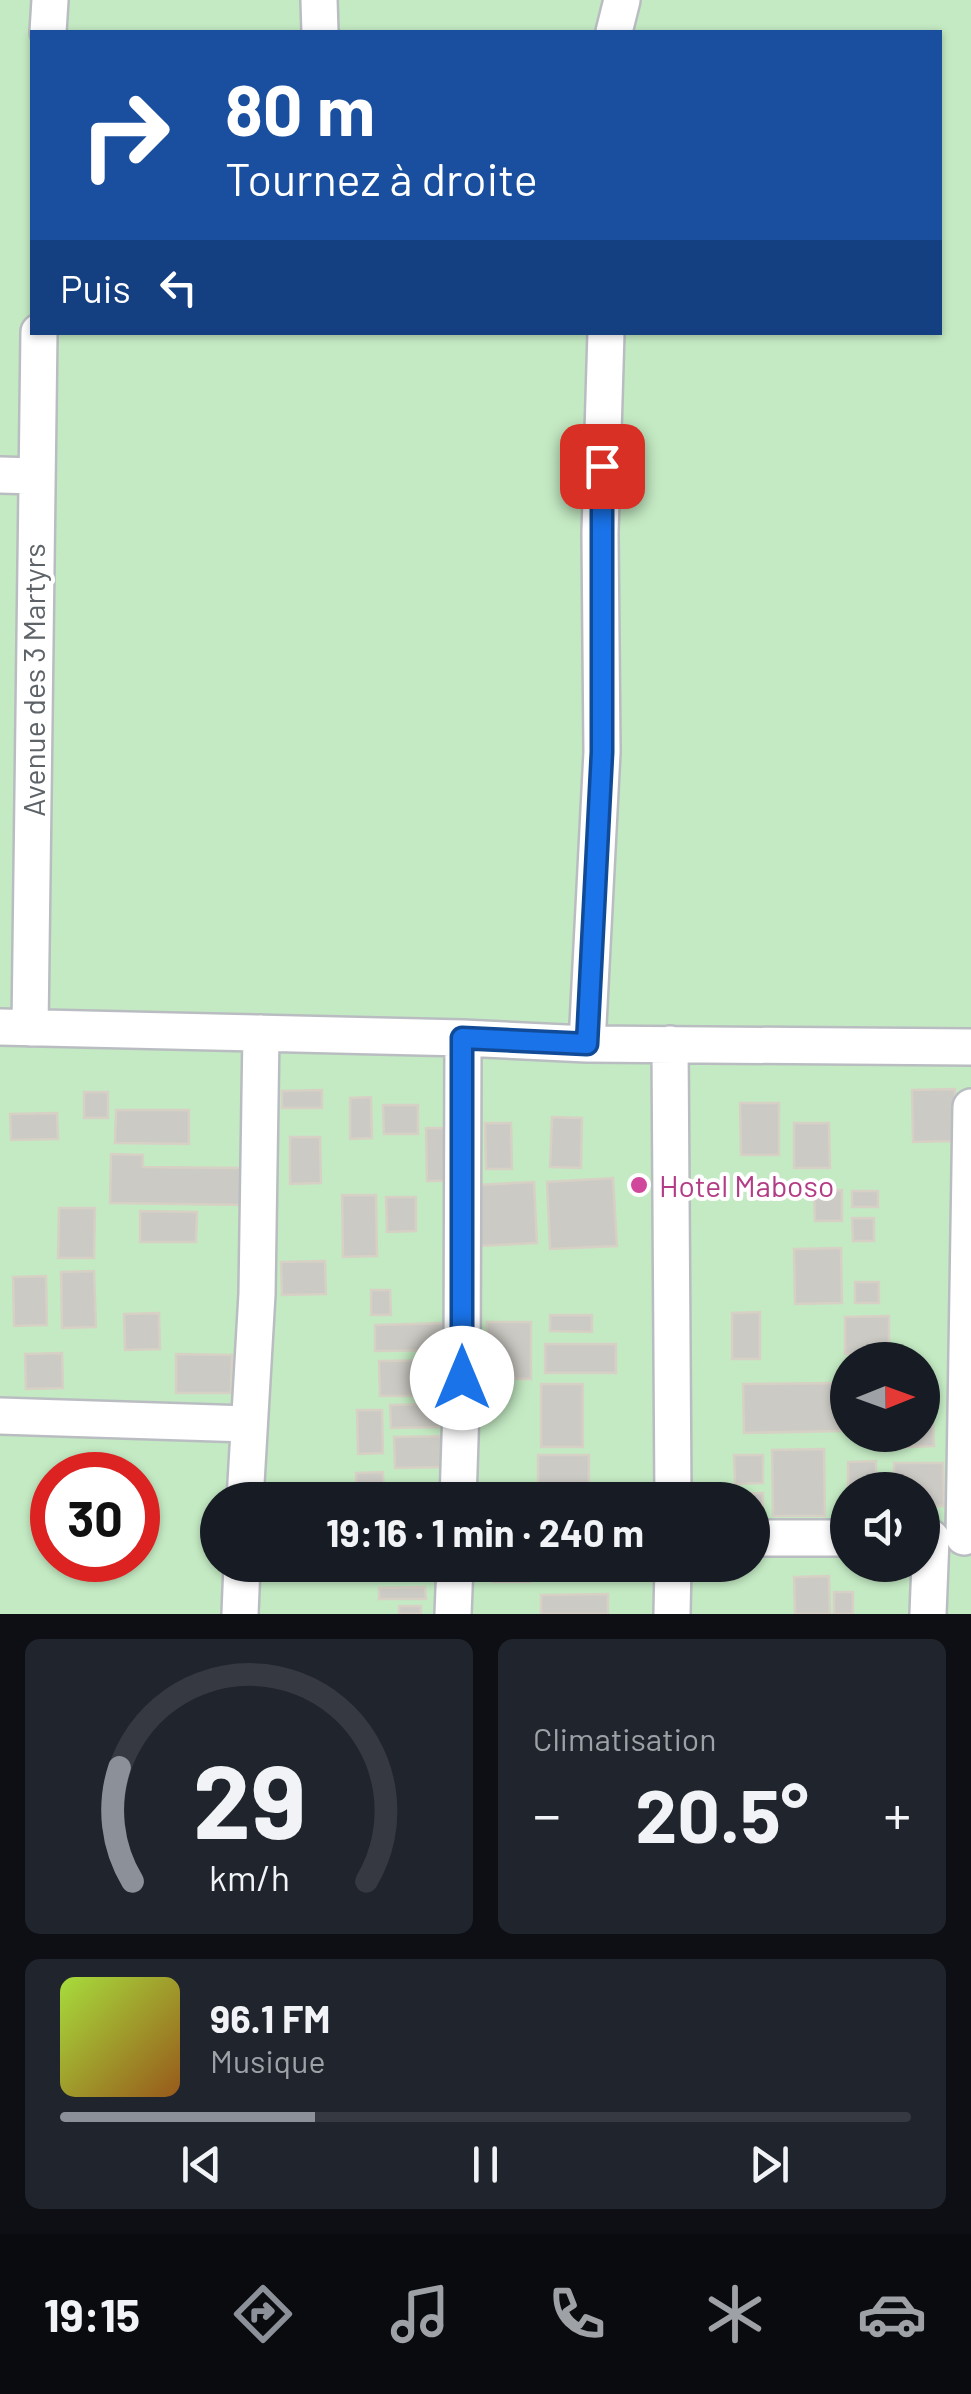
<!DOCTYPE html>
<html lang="fr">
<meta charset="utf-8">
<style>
:root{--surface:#171b24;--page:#20242c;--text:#f1f3f6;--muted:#9ea1a6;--line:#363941;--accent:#8c9099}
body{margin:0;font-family:Barlow,sans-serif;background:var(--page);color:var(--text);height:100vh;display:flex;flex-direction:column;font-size:38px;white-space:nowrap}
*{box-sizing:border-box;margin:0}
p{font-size:32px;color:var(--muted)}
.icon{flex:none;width:55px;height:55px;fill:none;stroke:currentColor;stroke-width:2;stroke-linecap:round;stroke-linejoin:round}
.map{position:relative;height:1614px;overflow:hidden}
.panel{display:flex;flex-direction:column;gap:25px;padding:25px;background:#0d0f14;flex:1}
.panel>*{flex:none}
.top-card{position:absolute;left:30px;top:30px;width:912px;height:305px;border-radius:0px;box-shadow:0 2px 8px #0004;background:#1a4fa0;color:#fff;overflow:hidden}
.needle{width:65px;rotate:89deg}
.tools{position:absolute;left:830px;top:1342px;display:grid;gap:20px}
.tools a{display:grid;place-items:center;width:110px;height:110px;border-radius:50%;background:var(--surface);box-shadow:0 2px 8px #0004;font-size:50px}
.speed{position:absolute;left:30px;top:1452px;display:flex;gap:20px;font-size:50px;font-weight:700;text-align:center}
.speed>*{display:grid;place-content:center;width:130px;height:130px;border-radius:50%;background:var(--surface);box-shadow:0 2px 8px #0004;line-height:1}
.speed .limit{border:15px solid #d22;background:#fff;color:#111}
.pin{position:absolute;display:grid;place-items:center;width:85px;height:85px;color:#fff;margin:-42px;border-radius:20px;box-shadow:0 5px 15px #0006}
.me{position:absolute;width:110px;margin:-55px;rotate:0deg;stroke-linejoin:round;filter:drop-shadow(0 0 8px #0008)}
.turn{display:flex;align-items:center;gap:35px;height:210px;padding:0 30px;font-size:45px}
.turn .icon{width:130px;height:130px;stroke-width:2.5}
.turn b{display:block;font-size:70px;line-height:85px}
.then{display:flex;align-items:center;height:95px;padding:0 30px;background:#0003;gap:20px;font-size:38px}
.big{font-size:75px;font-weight:700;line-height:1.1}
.panel .tile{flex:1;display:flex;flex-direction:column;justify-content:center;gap:15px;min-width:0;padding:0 35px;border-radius:15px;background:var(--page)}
.panel .dial{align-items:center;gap:0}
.dial svg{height:260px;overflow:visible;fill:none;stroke:var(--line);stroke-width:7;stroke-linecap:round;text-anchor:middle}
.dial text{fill:var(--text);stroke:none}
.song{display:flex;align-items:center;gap:30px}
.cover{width:120px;height:120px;border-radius:15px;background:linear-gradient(135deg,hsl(80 70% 55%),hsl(30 70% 35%))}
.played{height:10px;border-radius:5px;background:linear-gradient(90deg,var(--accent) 30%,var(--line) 30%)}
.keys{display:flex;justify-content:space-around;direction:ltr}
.heat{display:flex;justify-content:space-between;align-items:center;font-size:55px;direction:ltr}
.panel .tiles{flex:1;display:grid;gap:25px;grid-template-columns:1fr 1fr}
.tile:last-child{grid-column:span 2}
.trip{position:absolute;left:200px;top:1482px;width:570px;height:100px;border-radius:50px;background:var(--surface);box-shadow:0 2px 8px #0004;font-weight:700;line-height:100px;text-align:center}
.tab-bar{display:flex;height:160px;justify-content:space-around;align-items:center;background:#090b0e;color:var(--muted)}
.tab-bar .icon{width:70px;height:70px}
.tab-bar .selected{color:var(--accent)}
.tab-bar b{font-size:45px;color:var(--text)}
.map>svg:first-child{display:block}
</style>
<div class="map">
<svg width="971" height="1614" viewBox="0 0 971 1614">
<rect width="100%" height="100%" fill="#f1efe7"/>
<path fill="#c4eac3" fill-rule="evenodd" d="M 0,0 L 971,0 L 971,1614 L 0,1614 ZM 32,32 L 940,32 L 940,332 L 32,332 ZM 848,1360 L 922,1360 L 922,1435 L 848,1435 ZM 52,1475 L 138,1475 L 138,1560 L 52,1560 ZM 848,1490 L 922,1490 L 922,1565 L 848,1565 ZM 218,1500 L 752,1500 L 752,1565 L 218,1565 Z"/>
<path fill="#cccac4" stroke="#d7d1c5" stroke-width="2.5" d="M 955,1089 L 956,1141 L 913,1142 L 912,1090 Z
M 322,1090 L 322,1108 L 282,1108 L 282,1091 Z
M 84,1092 L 108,1092 L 108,1118 L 84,1118 Z
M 371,1097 L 372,1138 L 350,1139 L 350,1098 Z
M 740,1103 L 779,1103 L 779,1155 L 741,1155 Z
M 383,1105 L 418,1105 L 418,1134 L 384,1134 Z
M 116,1110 L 189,1110 L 189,1144 L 115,1143 Z
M 57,1113 L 58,1139 L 11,1140 L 10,1114 Z
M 552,1117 L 582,1118 L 581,1168 L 550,1167 Z
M 485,1123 L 511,1123 L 512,1169 L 486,1169 Z
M 794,1123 L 829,1123 L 830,1168 L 794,1168 Z
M 426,1128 L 452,1128 L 453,1181 L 427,1181 Z
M 290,1137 L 320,1137 L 321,1183 L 290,1184 Z
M 111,1154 L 143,1155 L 143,1167 L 246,1168 L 246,1205 L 110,1203 Z
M 613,1178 L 617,1246 L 550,1249 L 547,1182 Z
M 534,1182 L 537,1243 L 480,1246 L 477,1185 Z
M 842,1190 L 842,1221 L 815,1221 L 814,1191 Z
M 852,1191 L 878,1191 L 878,1207 L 852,1207 Z
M 342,1195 L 376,1195 L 377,1256 L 343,1257 Z
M 386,1197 L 416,1197 L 416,1231 L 387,1232 Z
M 59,1208 L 95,1208 L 94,1258 L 58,1258 Z
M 140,1211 L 197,1212 L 196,1242 L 140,1242 Z
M 852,1218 L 874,1218 L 874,1241 L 853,1241 Z
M 841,1248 L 842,1303 L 795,1304 L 794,1249 Z
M 325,1261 L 326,1294 L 282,1295 L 281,1262 Z
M 94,1271 L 96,1327 L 62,1328 L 61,1272 Z
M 46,1276 L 47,1325 L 14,1326 L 13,1277 Z
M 855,1282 L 879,1282 L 879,1303 L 855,1303 Z
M 371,1290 L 390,1290 L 391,1315 L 371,1315 Z
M 760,1312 L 760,1359 L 732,1359 L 732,1313 Z
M 159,1313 L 160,1349 L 125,1350 L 124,1314 Z
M 550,1315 L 592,1315 L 592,1332 L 550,1331 Z
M 889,1316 L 889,1354 L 845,1354 L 845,1317 Z
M 487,1322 L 531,1322 L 531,1379 L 486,1379 Z
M 445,1323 L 446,1350 L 375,1351 L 375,1325 Z
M 545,1344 L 616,1344 L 616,1373 L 545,1373 Z
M 62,1353 L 63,1388 L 26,1389 L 25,1354 Z
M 176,1354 L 232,1355 L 231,1393 L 176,1393 Z
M 446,1360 L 446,1396 L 380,1396 L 379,1361 Z
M 839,1383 L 840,1431 L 744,1433 L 743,1384 Z
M 541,1384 L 583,1384 L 583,1447 L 541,1447 Z
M 448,1404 L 448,1427 L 391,1428 L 390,1405 Z
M 357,1410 L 382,1410 L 383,1453 L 358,1454 Z
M 922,1419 L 933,1419 L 934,1446 L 905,1447 L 905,1435 L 922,1435 Z
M 446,1436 L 446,1467 L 395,1468 L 394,1437 Z
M 824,1449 L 825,1516 L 773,1516 L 772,1450 Z
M 538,1455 L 589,1455 L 589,1500 L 538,1500 Z
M 734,1455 L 763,1455 L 763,1483 L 735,1484 Z
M 876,1461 L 876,1490 L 848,1490 L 848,1462 Z
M 894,1463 L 943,1463 L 944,1506 L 922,1506 L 922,1490 L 894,1490 Z
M 383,1472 L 384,1500 L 356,1500 L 356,1473 Z
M 445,1491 L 445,1500 L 399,1500 L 399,1492 Z
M 763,1493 L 763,1519 L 752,1519 L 752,1500 L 734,1500 L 734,1494 Z
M 312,1565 L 341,1565 L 342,1576 L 313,1577 Z
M 353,1565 L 379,1565 L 379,1580 L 353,1580 Z
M 391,1565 L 428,1565 L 428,1577 L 391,1578 Z
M 493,1565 L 530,1565 L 530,1582 L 493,1582 Z
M 829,1576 L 830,1614 L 795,1614 L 794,1577 Z
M 425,1587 L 426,1599 L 379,1599 L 379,1588 Z
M 834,1592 L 853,1592 L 853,1614 L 834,1614 Z
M 608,1594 L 608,1614 L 541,1614 L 541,1595 Z
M 399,1606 L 421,1606 L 421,1614 L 399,1614 Z"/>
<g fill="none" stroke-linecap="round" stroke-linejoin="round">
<g stroke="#b9bdc1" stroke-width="40">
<path id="street" d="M 319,0 L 320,32
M 48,32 L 50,0
M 614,32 L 622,0
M 0,475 L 35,476
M 0,1027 L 463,1038 L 587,1044 L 971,1047
M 30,1028 L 39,332
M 587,1044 L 602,752 L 600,533 L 606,332
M 670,1044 L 673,1500
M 0,1416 L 248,1424
M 245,1500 L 257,1294 L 261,1033
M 458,1500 L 462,1378 L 463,1038
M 964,1537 L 971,1107
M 752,1538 L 848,1538
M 240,1614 L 242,1565
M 453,1614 L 455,1565
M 672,1614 L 673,1565
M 928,1614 L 931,1538"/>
</g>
<use href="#street" stroke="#fff" stroke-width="35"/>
</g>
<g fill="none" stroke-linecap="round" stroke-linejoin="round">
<g stroke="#114b97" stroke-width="25">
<path id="route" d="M 462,1378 L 462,1038 L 587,1044 L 602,752 L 602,466"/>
</g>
<use href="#route" stroke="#1a73e8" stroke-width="18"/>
</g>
<circle fill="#d1479c" stroke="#fff" stroke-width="4" cx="639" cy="1185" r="10"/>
<g text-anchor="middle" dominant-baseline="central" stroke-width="8" stroke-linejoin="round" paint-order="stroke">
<g font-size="30" fill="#5e6368" stroke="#fff">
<text transform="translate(33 680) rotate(-90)">Avenue des 3 Martyrs</text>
</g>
<g font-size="30" fill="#b23c85" stroke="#fff" text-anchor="start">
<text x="659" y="1185">Hotel Maboso</text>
</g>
</g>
</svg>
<div class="tools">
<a><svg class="needle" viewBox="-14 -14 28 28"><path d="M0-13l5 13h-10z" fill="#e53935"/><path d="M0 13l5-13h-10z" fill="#9ea1a6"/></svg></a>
<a><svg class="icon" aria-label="sound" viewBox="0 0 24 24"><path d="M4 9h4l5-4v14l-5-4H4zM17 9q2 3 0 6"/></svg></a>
</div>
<div class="speed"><div class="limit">30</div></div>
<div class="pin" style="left:602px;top:466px;background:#d93025"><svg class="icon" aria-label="arrive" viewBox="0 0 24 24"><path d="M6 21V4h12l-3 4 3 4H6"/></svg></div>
<svg class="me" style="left:462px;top:1378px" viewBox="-20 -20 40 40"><circle r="19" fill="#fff"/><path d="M0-13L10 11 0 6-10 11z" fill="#1a73e8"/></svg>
<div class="trip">19:16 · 1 min · 240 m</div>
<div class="top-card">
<div class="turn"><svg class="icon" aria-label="right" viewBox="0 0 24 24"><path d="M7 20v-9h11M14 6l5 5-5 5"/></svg><div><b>80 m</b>Tournez à droite</div></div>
<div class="then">Puis<svg class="icon" aria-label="left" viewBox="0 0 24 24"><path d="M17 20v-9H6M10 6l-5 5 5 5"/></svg></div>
</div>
</div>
<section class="panel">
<div class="tiles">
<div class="tile dial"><svg viewBox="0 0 100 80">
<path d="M14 69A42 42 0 1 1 86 69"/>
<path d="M14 69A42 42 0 0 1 10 34" stroke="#8c9099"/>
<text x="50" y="56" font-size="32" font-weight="700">29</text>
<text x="50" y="72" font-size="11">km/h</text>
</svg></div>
<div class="tile"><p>Climatisation</p>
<div class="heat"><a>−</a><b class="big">20.5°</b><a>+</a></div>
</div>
<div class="tile">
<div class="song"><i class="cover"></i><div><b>96.1 FM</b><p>Musique</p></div></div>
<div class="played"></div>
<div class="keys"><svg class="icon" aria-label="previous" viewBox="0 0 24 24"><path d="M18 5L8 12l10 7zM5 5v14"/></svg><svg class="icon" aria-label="pause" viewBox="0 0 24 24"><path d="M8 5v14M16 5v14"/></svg><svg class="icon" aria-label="next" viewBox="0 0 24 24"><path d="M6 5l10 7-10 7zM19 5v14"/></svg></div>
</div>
</div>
</section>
<nav class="tab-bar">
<b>19:15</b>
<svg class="icon selected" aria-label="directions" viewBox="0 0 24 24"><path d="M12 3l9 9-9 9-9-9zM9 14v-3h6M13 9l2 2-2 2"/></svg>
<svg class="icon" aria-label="music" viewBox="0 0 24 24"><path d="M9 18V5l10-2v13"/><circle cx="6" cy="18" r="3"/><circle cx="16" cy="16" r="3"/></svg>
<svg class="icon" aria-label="phone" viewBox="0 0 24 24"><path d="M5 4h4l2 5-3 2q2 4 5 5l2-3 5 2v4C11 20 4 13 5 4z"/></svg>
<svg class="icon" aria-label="climate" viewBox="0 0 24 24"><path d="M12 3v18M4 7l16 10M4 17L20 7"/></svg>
<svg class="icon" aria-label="car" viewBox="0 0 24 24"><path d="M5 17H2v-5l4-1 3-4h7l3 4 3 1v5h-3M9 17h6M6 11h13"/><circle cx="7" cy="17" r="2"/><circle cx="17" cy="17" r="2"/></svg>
</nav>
